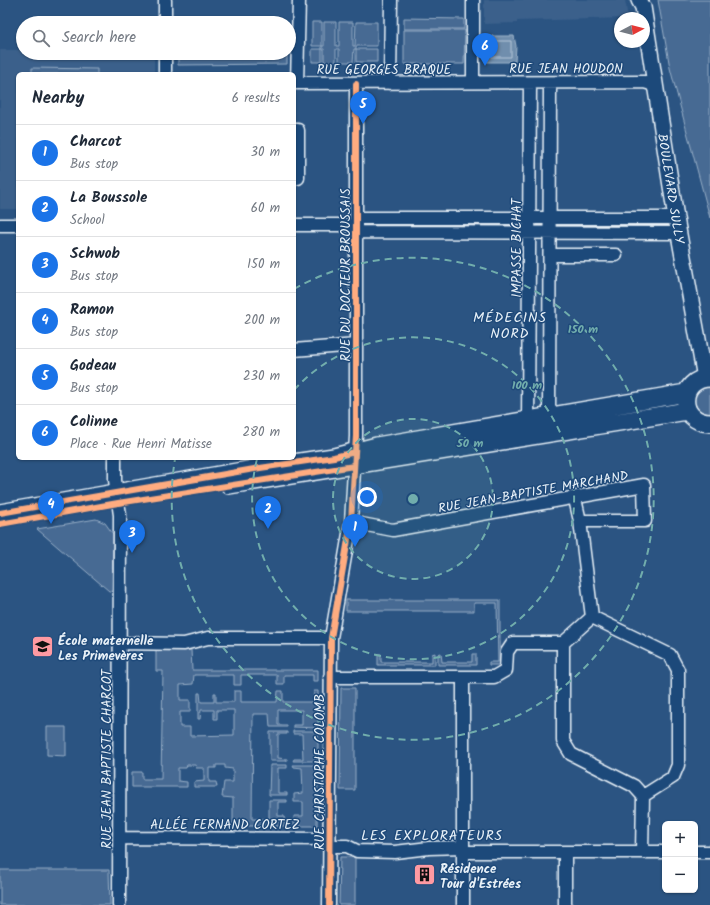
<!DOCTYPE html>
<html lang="en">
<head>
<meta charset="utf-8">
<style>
	:root { --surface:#fff; --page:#f6f6f7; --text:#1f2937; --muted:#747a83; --line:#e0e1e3; --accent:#1a73e8 }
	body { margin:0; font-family:Kalam,sans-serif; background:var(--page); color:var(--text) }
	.controls { position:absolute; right:12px; bottom:12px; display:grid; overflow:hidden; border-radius:6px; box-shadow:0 1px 3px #0004 }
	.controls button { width:36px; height:36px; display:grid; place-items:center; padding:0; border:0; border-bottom:1px solid var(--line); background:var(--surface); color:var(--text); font:20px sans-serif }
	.compass { position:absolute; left:614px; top:12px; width:36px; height:36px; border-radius:50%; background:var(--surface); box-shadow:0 1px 3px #0004; rotate:83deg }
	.you { position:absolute; left:367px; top:497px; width:14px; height:14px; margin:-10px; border:3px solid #fff; border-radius:50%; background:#1a73e8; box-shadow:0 0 0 6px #1a73e833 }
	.badge { display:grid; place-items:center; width:26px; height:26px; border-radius:50%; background:var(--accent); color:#fff; font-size:13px; font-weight:700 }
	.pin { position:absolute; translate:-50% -33px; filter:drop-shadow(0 1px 2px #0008) }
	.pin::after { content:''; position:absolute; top:21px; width:14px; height:12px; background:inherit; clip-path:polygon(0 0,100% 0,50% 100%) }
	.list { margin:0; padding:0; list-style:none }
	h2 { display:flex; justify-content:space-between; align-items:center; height:52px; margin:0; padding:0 16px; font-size:17px }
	h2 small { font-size:13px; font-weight:400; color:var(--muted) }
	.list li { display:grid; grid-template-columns:26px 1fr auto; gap:12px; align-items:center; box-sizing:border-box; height:56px; padding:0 16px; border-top:1px solid var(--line) }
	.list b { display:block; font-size:15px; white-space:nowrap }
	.list p { margin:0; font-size:13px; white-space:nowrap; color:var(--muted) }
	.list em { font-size:13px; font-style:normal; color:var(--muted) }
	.icon { flex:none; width:22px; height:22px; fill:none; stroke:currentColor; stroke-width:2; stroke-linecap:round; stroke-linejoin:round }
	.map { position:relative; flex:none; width:710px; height:905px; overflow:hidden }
	.search { position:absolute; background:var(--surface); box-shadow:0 1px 3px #0004; left:16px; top:16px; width:280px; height:44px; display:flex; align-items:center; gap:10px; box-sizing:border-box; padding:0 14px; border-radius:22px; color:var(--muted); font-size:15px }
	.panel { position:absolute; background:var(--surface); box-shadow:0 1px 3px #0004; left:16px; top:72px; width:280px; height:388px; border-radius:6px }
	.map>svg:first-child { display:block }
	.built { fill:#3a608b }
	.green { fill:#476b93; stroke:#98aec6 }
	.water { fill:#708ead; stroke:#a0b6cb }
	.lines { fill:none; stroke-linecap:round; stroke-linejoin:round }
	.shore { stroke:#b8c9da; stroke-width:1 }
	.minor-casing { stroke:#e8f1f8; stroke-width:15 }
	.tertiary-casing { stroke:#e8f1f8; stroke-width:18 }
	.secondary-casing { stroke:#e8f1f8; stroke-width:20 }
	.minor { stroke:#1f4a7a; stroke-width:12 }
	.tertiary { stroke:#1f4a7a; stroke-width:15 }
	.secondary { stroke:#1f4a7a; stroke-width:17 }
	.cycleway-casing { stroke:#1f4a7a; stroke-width:8 }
	.cycleway { stroke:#ffac80; stroke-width:6 }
	.ring { fill:none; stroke:#71adac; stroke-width:2; stroke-dasharray:7 5 }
	.labels { text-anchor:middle; stroke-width:3; stroke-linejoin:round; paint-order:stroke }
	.street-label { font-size:13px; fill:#e8f1f8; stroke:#1f4a7a }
	.poi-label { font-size:13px; font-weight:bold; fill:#e8f1f8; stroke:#1f4a7a; text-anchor:start }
	.neighbourhood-label { font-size:14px; letter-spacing:1px; fill:#e8f1f8; stroke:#1f4a7a }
	.centre { fill:#71adac; stroke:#1f4a7a; stroke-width:2 }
	.ring-label { font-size:12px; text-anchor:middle; font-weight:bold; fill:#71adac; stroke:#1f4a7a; stroke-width:3; stroke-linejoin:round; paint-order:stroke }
</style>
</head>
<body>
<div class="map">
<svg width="710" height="905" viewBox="0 0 710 905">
	<rect width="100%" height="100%" fill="#2b5482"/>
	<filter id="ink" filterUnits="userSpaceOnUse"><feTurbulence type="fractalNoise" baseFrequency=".025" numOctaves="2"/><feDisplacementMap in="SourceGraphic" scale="8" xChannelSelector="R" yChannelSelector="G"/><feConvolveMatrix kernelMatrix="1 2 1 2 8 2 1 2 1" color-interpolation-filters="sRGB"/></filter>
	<g filter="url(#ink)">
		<!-- built -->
		<path class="built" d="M484,0h141l3,18 -111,3v2l-33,1z
			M0,50h23v3h131v21h-136v135h-18z"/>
		<!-- green -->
		<path class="green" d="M658,0h52v218l-40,-150z
			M404,18l60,1v10h-60z
			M312,22h10v24h2v-24h12v24h3v-24h14v24h2l1,-24h21v24h-21v3h21v13h-21v-13h-2l-1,13h-14v-13h-3v13h-12v-13h-2v13h-10v-13h10v-3h-10z
			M404,30h61l-1,34h-60z
			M178,53h109v11l-109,1z
			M32,68l65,1v5h-65z
			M710,383v31l-11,-3 -5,-9 1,-10z
			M96,519l9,4 8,11 -1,57h-3l-72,-62z
			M346,600h154v65h-11v-3h9l-1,-59h-23v8h-128z
			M156,649l35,1 1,20h126v11h-5v-6h-29v9h-7v-9h-36v10h-7v-10h-40l-1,9 -13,1v15h10v12h-10v15h10v9l44,-1v-25h-17v9h-3v-9h-13l-1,9h-2v-26h2l1,9h13v-9h2v9h18v-11h7v11h36l1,-11h5v11h30l1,-11h4v37l-25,-1v-2h9v-15h-24v15h9v2h-17l-1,-13h-16l-1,105h17v-19h18v2h-9v14h6l1,10h-47v2h-5v-30l-11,-1 2,-15h9v-13l-8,-1v-3h-9v3h-7v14h7l1,5h-23v-5l10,-1v-13h-8l-1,-3h-8l-1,3h-8v13l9,1v5h-55v-15h10v7h19l2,-108h-7z
			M435,653v12h-57v-11h3v8h51v-8z
			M441,653l1,9h30v-8h4v11h-38v-11z
			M341,688h14v102h-15z
			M47,727h19v29l-19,-1z
			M293,731h25v30h-25l1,-2h9l-1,-25h-9z
			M270,732h17v2h-9v24l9,1v2h-17z
			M270,765h17v3h-9v25h9v2h-18z
			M293,765h25l-1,61h-23v-10h9v-14h-9v-8l9,-1 -1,-25 -8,-1z
			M340,857h15v48h-16z
			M0,870h109l1,35h-110z"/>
		<!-- water -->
		<path class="water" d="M488,36h26l2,10 -1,16h-28z"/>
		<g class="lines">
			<!-- shore -->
			<path class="shore" d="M492,41h19v16h-19z"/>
			<defs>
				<path id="minor" d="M473,0v82
					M165,23v-23
					M165,53v21
					M294,83l350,-1 7,2 4,5
					M297,83l2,-83
					M390,83l1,-83
					M294,130h4v48h-4
					M356,218h320
					M0,225h18
					M294,225h62
					M356,232l323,1
					M550,255h66
					M294,350l62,-5
					M549,424l1,-341
					M528,428l2,-345
					M115,458v22l5,35 -1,390
					M575,499l5,22 12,96
					M351,522l42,8 251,-45 1,36h-65
					M592,617l-29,26v98l8,13 63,32 9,10 -1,56
					M592,617l78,38 8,15v95l-5,12 -30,19
					M120,643l64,1 24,-6h123
					M330,677h164l12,-7 1,-18 6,-9h50
					M120,838l209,1
					M329,846h18l10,5 38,1 34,-4 34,-1
					M463,852h202
					M695,852h15
					M329,905l2,-267 20,-116 5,-86v-352
					M463,905v-227
					M565,905v-53"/>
				<g id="tertiary">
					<path id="s1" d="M639,0l4,7 33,211 29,160"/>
				</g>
				<path id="secondary" d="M710,378c-32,0 -33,44 0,45
					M229,485l458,-74
					M0,513l260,-45 74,-11 43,-11 309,-53"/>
			</defs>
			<!-- minor casing -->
			<use href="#minor" class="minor-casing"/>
			<!-- tertiary casing -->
			<use href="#tertiary" class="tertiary-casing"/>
			<!-- secondary casing -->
			<use href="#secondary" class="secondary-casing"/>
			<!-- minor -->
			<use href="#minor" class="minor"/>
			<!-- tertiary -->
			<use href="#tertiary" class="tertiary"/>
			<!-- secondary -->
			<use href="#secondary" class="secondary"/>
			<defs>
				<path id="cycleway" d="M0,513l260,-45 74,-11 21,-5
					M0,524l118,-21 236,-37
					M329,905l2,-267 20,-116 5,-86v-352"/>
			</defs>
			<!-- cycleway casing -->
			<use href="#cycleway" class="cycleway-casing"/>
			<!-- cycleway -->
			<use href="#cycleway" class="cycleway"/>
		</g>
	</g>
	<!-- distance rings -->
	<circle cx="413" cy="499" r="80" fill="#71adac" fill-opacity=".12"/>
	<g class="ring">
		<circle cx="413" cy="499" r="80"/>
		<path d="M294 390A161 161 0 1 1 257 459"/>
		<path d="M294 289A241 241 0 1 1 175 459"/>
	</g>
	<!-- icons -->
	<defs>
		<symbol id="school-square" viewBox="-11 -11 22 22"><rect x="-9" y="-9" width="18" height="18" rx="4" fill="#ff9aa2" stroke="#1f4a7a"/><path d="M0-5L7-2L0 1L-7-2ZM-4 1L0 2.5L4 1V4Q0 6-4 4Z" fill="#111"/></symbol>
		<symbol id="building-square" viewBox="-11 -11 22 22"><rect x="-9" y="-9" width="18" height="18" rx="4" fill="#ff9aa2" stroke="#1f4a7a"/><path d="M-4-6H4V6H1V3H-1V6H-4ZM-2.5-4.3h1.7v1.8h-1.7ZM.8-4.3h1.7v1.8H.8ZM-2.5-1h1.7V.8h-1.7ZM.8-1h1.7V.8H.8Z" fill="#111"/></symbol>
	</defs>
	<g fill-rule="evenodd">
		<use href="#school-square" x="30" y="634" width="25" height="25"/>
		<use href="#building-square" x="412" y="862" width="25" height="25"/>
	</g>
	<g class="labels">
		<!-- street labels -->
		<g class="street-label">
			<text x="566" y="73">RUE JEAN HOUDON</text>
			<text x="384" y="74">RUE GEORGES BRAQUE</text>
			<text dy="5" stroke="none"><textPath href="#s1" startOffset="192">BOULEVARD SULLY</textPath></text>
			<text transform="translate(516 248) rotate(-90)" y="5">IMPASSE BICHAT</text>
			<text transform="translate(345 275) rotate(-90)" y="5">RUE DU DOCTEUR BROUSSAIS</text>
			<text transform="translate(533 491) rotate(-10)" y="5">RUE JEAN-BAPTISTE MARCHAND</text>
			<text transform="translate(106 759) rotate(-90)" y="5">RUE JEAN BAPTISTE CHARCOT</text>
			<text transform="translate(319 772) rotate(-90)" y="5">RUE CHRISTOPHE COLOMB</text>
			<text x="225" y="829">ALLÉE FERNAND CORTEZ</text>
		</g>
		<!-- poi labels -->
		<g class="poi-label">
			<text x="58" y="645">École maternelle<tspan x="58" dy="15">Les Primevères</tspan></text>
			<text x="440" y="873">Résidence<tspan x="440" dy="15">Tour d'Estrées</tspan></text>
		</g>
		<!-- neighbourhood labels -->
		<g class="neighbourhood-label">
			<text x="510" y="322">MÉDECINS<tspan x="510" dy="16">NORD</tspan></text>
			<text x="432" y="840">LES EXPLORATEURS</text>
		</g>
	</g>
	<circle cx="413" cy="499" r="6" class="centre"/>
	<g class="ring-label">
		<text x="583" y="333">150 m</text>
		<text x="527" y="389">100 m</text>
		<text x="470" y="447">50 m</text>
	</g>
</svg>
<div class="controls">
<button>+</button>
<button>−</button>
</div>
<svg class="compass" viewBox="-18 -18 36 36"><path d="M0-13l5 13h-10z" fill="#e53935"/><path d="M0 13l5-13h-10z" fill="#747a83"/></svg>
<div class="you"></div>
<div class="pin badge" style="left:355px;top:547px">1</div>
<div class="pin badge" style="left:268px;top:529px">2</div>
<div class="pin badge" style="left:132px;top:553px">3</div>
<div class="pin badge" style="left:51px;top:524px">4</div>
<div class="pin badge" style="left:363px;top:124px">5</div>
<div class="pin badge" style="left:485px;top:66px">6</div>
<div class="search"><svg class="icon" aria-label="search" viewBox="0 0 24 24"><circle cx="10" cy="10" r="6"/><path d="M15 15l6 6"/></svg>Search here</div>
<section class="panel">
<h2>Nearby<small>6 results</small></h2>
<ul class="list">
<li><span class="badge">1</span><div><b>Charcot</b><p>Bus stop</p></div><em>30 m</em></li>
<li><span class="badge">2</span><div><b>La Boussole</b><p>School</p></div><em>60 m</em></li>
<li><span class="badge">3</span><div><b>Schwob</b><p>Bus stop</p></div><em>150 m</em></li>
<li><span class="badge">4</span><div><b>Ramon</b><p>Bus stop</p></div><em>200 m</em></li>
<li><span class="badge">5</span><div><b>Godeau</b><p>Bus stop</p></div><em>230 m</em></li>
<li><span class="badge">6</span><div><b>Colinne</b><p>Place · Rue Henri Matisse</p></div><em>280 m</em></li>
</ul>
</section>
</div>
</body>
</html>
